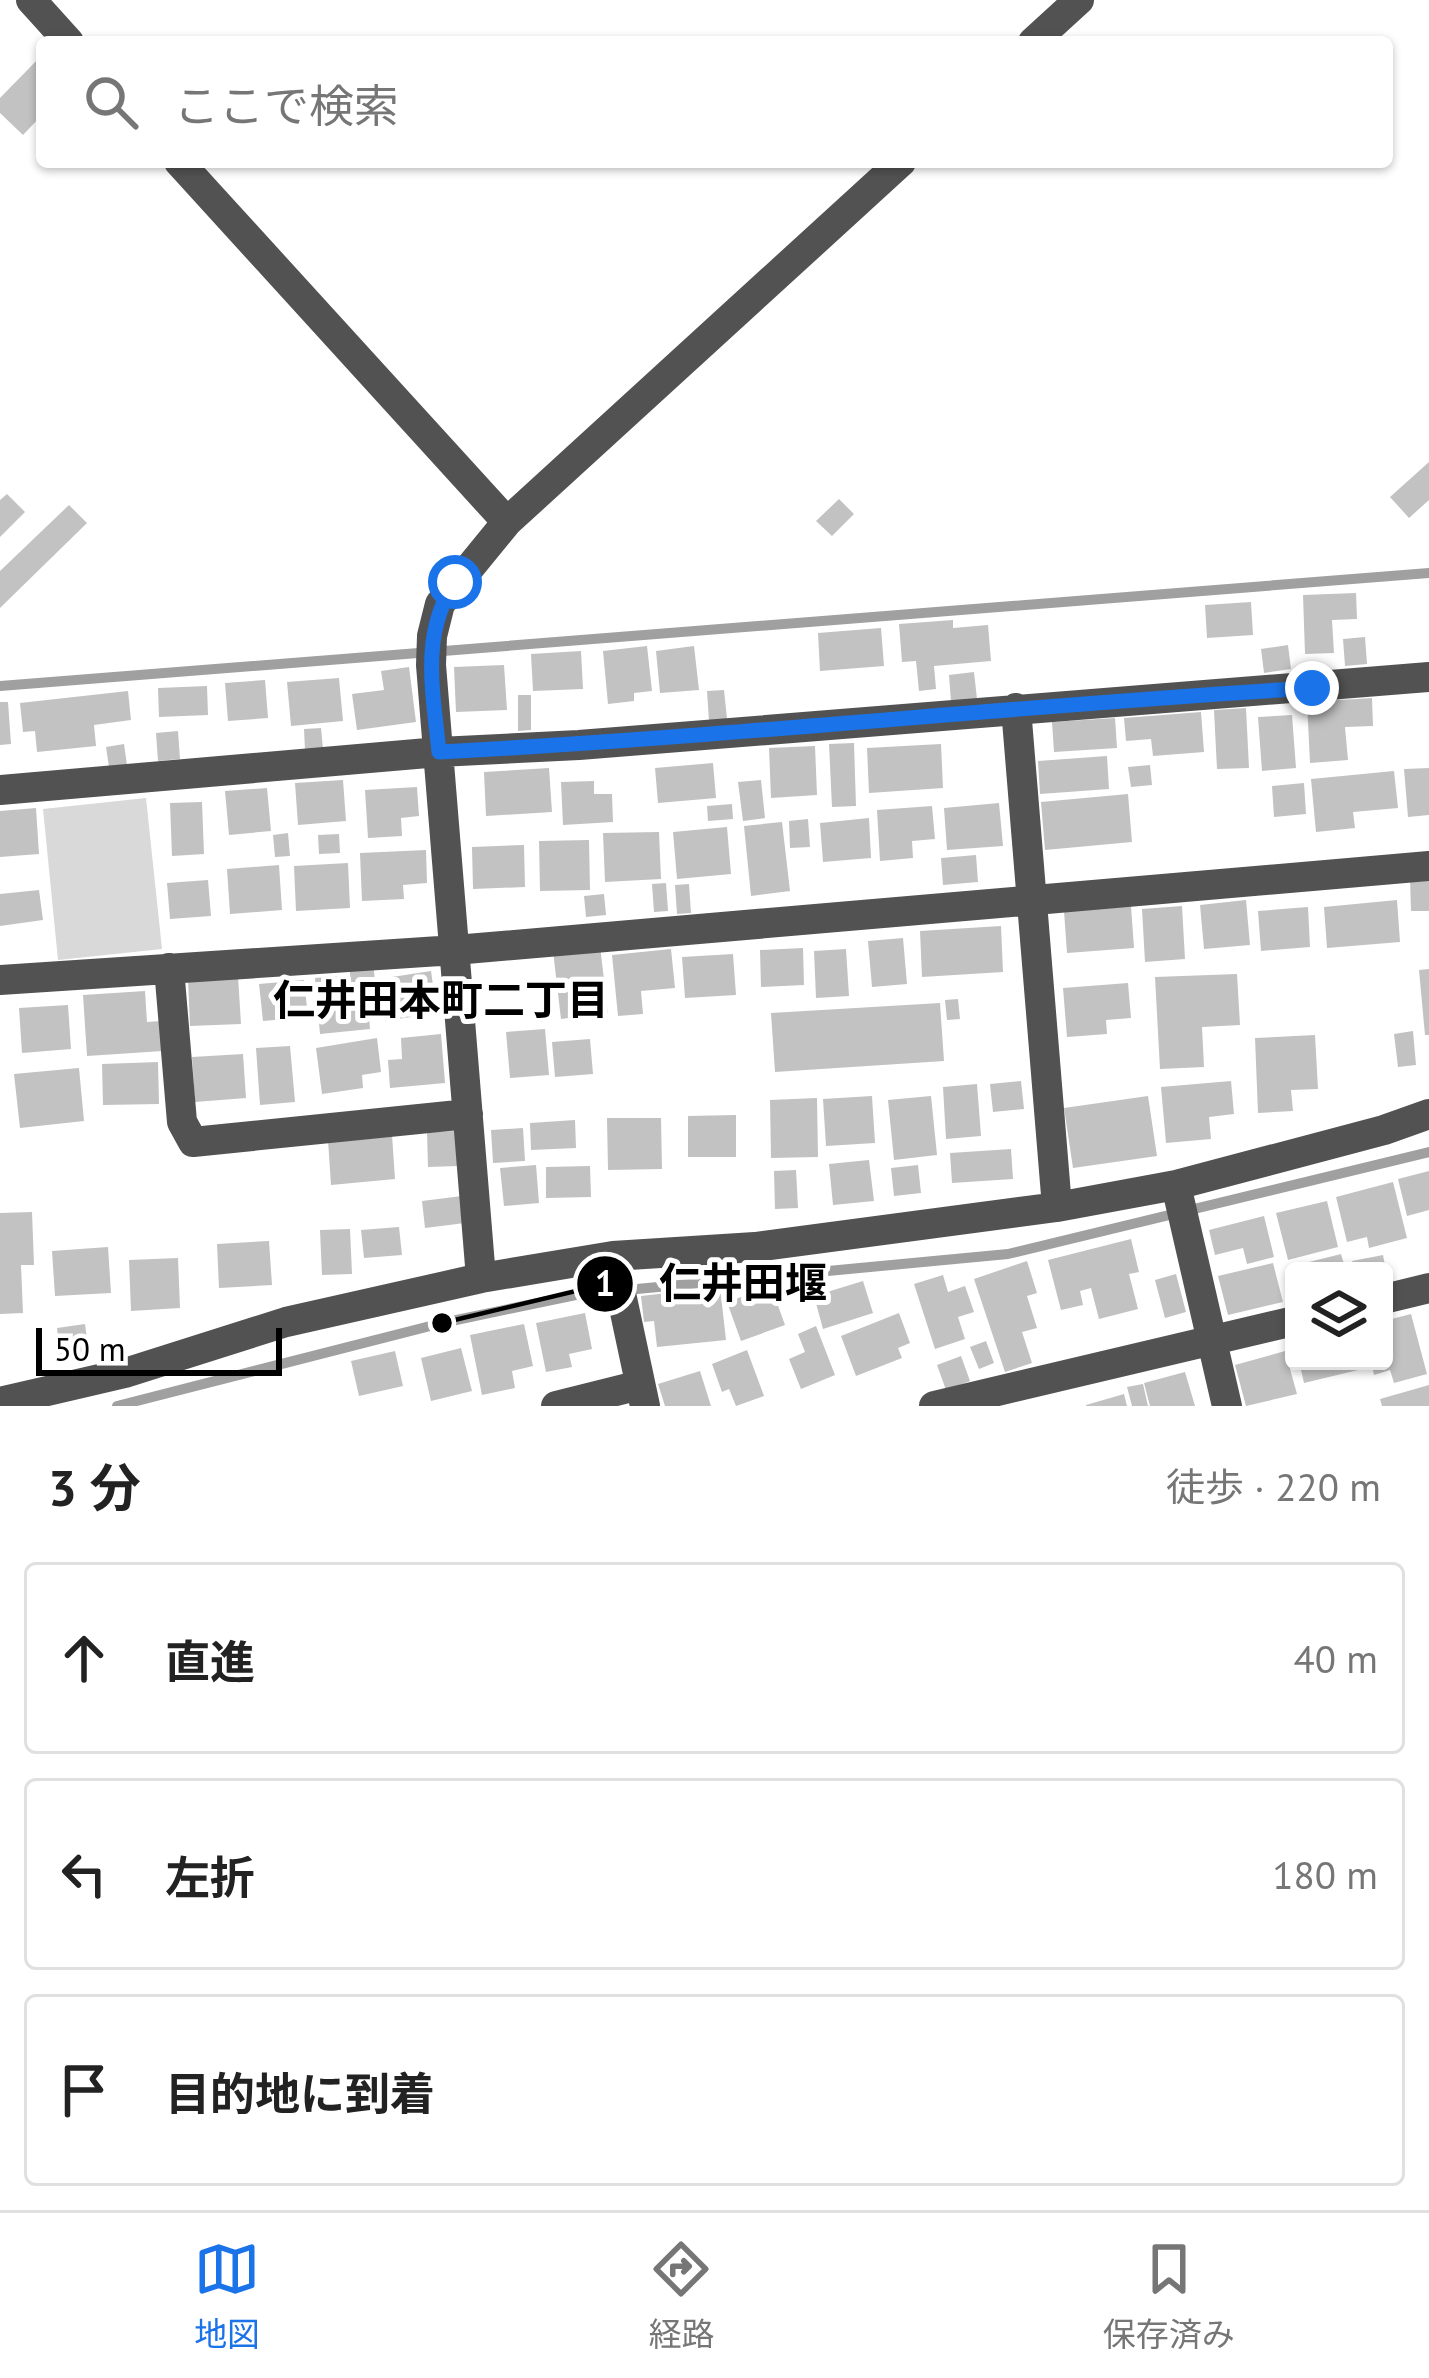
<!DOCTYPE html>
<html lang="ja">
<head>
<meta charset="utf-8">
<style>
	:root { --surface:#fff; --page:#f6f6f6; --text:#222; --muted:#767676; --line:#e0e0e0; --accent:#1a73e8 }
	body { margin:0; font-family:"PT Sans","Noto Sans JP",sans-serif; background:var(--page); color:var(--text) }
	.controls { position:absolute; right:36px; bottom:36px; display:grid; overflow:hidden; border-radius:12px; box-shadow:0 3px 9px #0004 }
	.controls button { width:108px; height:108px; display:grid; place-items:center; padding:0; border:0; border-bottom:3px solid var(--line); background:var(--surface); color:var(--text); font:60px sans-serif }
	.scale { position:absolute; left:36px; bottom:30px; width:246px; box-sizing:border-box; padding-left:12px; border:6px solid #000; border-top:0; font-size:33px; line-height:42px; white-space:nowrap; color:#000; -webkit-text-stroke:9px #fff; paint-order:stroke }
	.stop { position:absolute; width:36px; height:36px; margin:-27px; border:9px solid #1a73e8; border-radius:50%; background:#fff }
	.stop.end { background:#1a73e8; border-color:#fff; box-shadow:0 3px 12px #0008 }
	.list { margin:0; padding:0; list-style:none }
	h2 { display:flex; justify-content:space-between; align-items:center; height:156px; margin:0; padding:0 48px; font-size:51px }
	h2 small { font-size:39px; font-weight:400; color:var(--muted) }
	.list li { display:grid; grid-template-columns:78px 1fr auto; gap:36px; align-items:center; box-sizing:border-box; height:192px; margin:0 24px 24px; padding:0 24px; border:3px solid var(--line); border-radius:12px }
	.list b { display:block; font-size:45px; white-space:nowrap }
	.list em { font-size:39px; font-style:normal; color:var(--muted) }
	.icon { flex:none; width:66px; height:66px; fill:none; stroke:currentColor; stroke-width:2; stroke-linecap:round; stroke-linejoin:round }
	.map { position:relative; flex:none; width:1429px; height:1406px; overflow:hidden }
	.search { position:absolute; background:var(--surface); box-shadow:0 3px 9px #0004; left:36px; right:36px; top:36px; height:132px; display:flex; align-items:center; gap:30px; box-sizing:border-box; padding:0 42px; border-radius:12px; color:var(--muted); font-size:45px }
	.sheet { height:804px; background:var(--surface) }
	nav { display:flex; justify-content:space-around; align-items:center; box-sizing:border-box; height:168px; border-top:3px solid var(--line); background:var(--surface); font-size:33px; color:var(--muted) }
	nav a { display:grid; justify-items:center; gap:6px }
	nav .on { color:var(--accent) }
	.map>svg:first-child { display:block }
	.green { fill:#d9d9d9 }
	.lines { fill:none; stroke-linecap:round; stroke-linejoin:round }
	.stream { stroke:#a0a0a0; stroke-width:10 }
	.building { fill:#c2c2c2 }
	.minor { stroke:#525252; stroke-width:30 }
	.route { stroke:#1a73e8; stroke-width:15 }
	.labels { text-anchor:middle; stroke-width:10; stroke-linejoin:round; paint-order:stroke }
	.neighbourhood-label { font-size:42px; font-weight:bold; fill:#000; stroke:#fff }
	.leader { fill:none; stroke:#000; stroke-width:4.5 }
	.callout-dot { fill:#000; stroke:#fff; stroke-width:4.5 }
	.mark-label { font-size:36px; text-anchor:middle; font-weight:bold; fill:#fff }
	.callout-label { font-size:42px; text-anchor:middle; font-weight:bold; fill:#000; stroke:#fff; stroke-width:10; stroke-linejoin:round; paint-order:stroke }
</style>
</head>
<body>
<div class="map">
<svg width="1429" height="1406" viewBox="0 0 1429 1406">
	<rect width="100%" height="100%" fill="#fff"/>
	<!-- green -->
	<path class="green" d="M146,798l16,151 -104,11 -15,-151z"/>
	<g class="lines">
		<!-- stream -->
		<path class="stream" d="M0,686l1429,-113
			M637,1289l371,-35 421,-102
			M117,1406l325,-83 148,-31"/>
	</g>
	<!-- building -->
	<path class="building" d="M42,55v60l-19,20 -23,-22v-15z
		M1429,462v38l-20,18 -19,-21z
		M7,494l18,18 -25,25v-37z
		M839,499l15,15 -22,22 -16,-15z
		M69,505l18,18 -87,85v-37z
		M1356,593l1,26 -25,1 2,33 -29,1 -2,-59z
		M1251,602l2,33 -46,3 -2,-33z
		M953,620v8l35,-3 3,36 -57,5 2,23 -17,2 -3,-30 -14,1 -3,-38z
		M881,628l3,38 -64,5 -2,-38z
		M1365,637l2,27 -22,2 -2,-27z
		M1288,645l3,24 -27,4 -3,-24z
		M647,646l5,45 -18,2v8l-26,3 -5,-53z
		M694,646l5,44 -39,3 -4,-42z
		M581,651l2,38 -50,2 -2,-37z
		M504,665l3,45 -51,2 -2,-45z
		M409,667l7,55 -59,8 -5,-36 32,-4 -3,-19z
		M974,672l3,27 -26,3 -2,-27z
		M339,678l4,43 -52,5 -4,-44z
		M265,680l3,38 -40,3 -3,-38z
		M207,686l1,29 -49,2 -1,-29z
		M724,690l3,29 -18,2 -2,-30z
		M128,691l3,29 -37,5 2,21 -59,6 -2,-21 -12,1 -3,-29z
		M518,695h13v35l-13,1z
		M1372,698l1,28 -28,1 3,33 -38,3 -3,-61z
		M0,702h8l3,42 -11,1z
		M1246,708l3,60 -32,1 -3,-59z
		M1201,712l3,40 -51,4 -2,-17 -25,2 -2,-23z
		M1292,715l4,53 -34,3 -4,-54z
		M1115,718l2,30 -63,4 -2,-30z
		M321,728l2,21 -18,1 -1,-21z
		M178,731l2,28 -22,2 -2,-28z
		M854,743l2,63 -24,1 -3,-63z
		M124,744l3,21 -18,2 -3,-20z
		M941,744l2,44 -74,5 -2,-45z
		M815,746l2,49 -46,3 -2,-50z
		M1107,756l2,33 -69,5 -2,-33z
		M713,763l3,35 -58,5 -3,-35z
		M1150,765l2,20 -21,2 -3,-20z
		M549,768l3,44 -66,4 -2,-44z
		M1429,768v47l-21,2 -4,-48z
		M1394,771l4,37 -45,4 2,16 -39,4 -5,-53z
		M343,780l3,41 -48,4 -3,-42z
		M761,780l4,38 -22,3 -5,-39z
		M594,781v13h18l1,28 -50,3 -2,-43z
		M1304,783l2,31 -32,3 -2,-31z
		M417,787l2,29 -18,2 1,18 -34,2 -3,-48z
		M267,788l4,43 -42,4 -4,-44z
		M1128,794l4,48 -87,8 -4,-48z
		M202,802l2,52 -32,2 -2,-53z
		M999,803l4,43 -56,4 -3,-42z
		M732,804l1,15 -25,2 -1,-15z
		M932,806l3,33 -23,2 1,17 -33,3 -3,-51z
		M36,808l3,46 -39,3v-46z
		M869,818l2,40 -48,4 -3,-39z
		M808,819l2,28 -20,1 -1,-27z
		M782,822l8,69 -39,5 -7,-70z
		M727,827l4,47 -54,5 -4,-47z
		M659,832l2,47 -56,3 -2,-49z
		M288,833l2,23 -15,1 -2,-22z
		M339,834l1,19 -21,1 -1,-19z
		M589,840l1,50 -50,1 -1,-50z
		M524,845l1,42 -52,2 -1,-42z
		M426,850l1,33 -24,2 1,14 -42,2 -2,-48z
		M976,855l2,27 -35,3 -2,-27z
		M348,863l2,45 -54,3 -2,-45z
		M279,865l3,45 -52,4 -3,-45z
		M1429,876v35h-18l-1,-34z
		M208,880l3,36 -41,3 -3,-36z
		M666,883l2,28 -14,1 -2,-28z
		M689,884l2,29 -14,1 -2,-29z
		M39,890l4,30 -43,6v-32z
		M604,894l2,21 -20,2 -2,-21z
		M1246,900l4,45 -46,4 -4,-44z
		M1397,900l3,42 -73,6 -3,-41z
		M1131,906l3,42 -67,5 -3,-42z
		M1182,906l3,53 -40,3 -3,-53z
		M1308,907l2,40 -49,4 -3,-40z
		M1001,926l2,46 -81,5 -2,-46z
		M903,938l4,46 -35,3 -4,-46z
		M600,946l8,67 -47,6 -8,-68z
		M803,948l1,37 -43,2 -1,-37z
		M671,949l4,39 -34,3 2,23 -25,2 -6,-61z
		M846,949l3,47 -33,2 -2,-47z
		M733,954l3,41 -51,3 -3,-41z
		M373,961l2,21 -24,2 -2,-21z
		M1429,969v66h-4l-6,-65z
		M431,971l6,42 -52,8 -6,-42z
		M1237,974l3,51 -38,2 2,40 -44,2 -5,-92z
		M238,976l3,48 -51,2 -2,-47z
		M341,976l1,13 25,-2 3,42 -50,5 -5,-56z
		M304,980l4,37 -45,4 -4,-37z
		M1128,983l3,35 -25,2 1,14 -40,3 -4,-49z
		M145,991l2,31 14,-1 2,30 -76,5 -4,-61z
		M958,999l2,20 -13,1 -2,-20z
		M940,1003l4,58 -169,11 -4,-59z
		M68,1005l3,44 -49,4 -3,-45z
		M545,1029l4,46 -39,3 -4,-46z
		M1413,1031l3,34 -18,2 -4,-33z
		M441,1034l4,49 -55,5 -2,-28 14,-1 -1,-21z
		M1315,1035l3,54 -27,1 2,21 -35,2 -3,-75z
		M377,1038l4,34 -19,3 1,13 -41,6 -6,-46z
		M590,1039l3,35 -38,3 -3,-35z
		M290,1046l5,56 -35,3 -4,-57z
		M243,1054l3,44 -51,4 -3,-45z
		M158,1062l1,42 -56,1 -1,-41z
		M79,1068l5,53 -64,7 -6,-54z
		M1021,1081l3,28 -31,3 -3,-28z
		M1231,1081l3,33 -25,3 2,22 -45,4 -5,-56z
		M977,1084l4,52 -35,3 -3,-52z
		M872,1096l3,47 -49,3 -3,-47z
		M931,1096l6,59 -43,5 -6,-60z
		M1148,1096l9,60 -84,12 -9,-60z
		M817,1098l1,59 -47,1 -1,-58z
		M736,1115v42h-48v-41z
		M607,1118h54l1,51 -54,1z
		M575,1120l1,28 -45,2 -1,-27z
		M523,1128l2,33 -32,2 -2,-33z
		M456,1131l2,35 -30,1 -1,-35z
		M392,1135l3,44 -64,6 -3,-45z
		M1011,1149l2,30 -61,4 -2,-30z
		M869,1160l5,41 -41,4 -4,-41z
		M536,1165l3,38 -35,3 -4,-38z
		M918,1165l3,28 -27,3 -3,-28z
		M590,1166l1,31 -45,1v-31z
		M796,1170l2,38 -23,1 -1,-38z
		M1429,1171v39l-22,6 -9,-37z
		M1393,1182l14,56 -38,10 -2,-11 -20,5 -11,-45z
		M462,1196l3,27 -40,5 -3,-27z
		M1327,1201l11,46 -50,13 -12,-47z
		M32,1212l2,53h-13l2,48 -23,1v-101z
		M1264,1216l10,41 -27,7 -4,-16 -28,7 -6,-25z
		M399,1227l3,28 -38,3 -3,-28z
		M350,1229l2,45 -30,1 -2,-45z
		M1131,1239l8,33 -10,2 9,35 -39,10 -8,-31 -11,3 3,14 -22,5 -13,-50z
		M269,1241l3,44 -53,3 -2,-44z
		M108,1247l3,46 -56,3 -3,-45z
		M1341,1254l5,17h-39l-2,-8z
		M1383,1255l3,16h-32l-2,-10z
		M178,1258l2,50 -49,3 -2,-51z
		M1027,1261l10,32 -10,3 10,32 -15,4 10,31 -27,9 -31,-93z
		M1273,1263l10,39 -55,13 -10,-39z
		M1176,1274l10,38 -21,6 -10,-38z
		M943,1275l5,17 17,-6 9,26 -16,5 7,22 -30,10 -21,-65z
		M863,1281l10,32 -50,16 -9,-33z
		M771,1286l14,39 -44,16 -14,-39z
		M720,1287l6,53 -69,7 -3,-26 -10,1 -3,-26z
		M585,1313l7,36 -23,5 3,13 -26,5 -10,-49z
		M899,1313l11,30 -12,5 4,10 -46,18 -15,-40z
		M1411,1314l16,60 -33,9 -4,-13 -16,5 -3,-14h13v-40z
		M85,1324l4,30 -29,4 -3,-30z
		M524,1324l9,42 -21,5 3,17 -33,7 -12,-60z
		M816,1326l19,49 -34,14 -12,-30 16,-7 -7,-18z
		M986,1341l8,22 -15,6 -9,-22z
		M461,1348l11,43 -41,10 -10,-43z
		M747,1350l17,46 -28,10 -7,-17 -7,3 -10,-28z
		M395,1351l8,35 -44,10 -8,-35z
		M1285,1351l12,43 -51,12 -11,-41z
		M961,1356l9,25 -24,9 -9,-25z
		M1299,1361h57l2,9 -54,13z
		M700,1371l11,35h-46l-7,-22z
		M1185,1372l10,34h-45l-6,-23z
		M1143,1384l5,22h-16l-5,-19z
		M1429,1385v21h-47l-2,-7z
		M1124,1394l3,12h-41v-1z"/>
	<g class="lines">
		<!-- minor -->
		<path class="minor" d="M31,0l38,42
			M1033,42l46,-42
			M179,162l328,360
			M1016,708l41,499
			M0,790l439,-38 140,-7 850,-68
			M169,968l13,154 11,20 275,-28
			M0,980l455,-30 974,-84
			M1176,1185l51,221
			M613,1256l32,150
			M481,1278l-50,-613 1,-29 8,-32 67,-82 394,-360
			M1384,1299l45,-11
			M0,1402l125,-29 161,-51 195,-44 132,-22 142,-9 302,-40 119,-22 208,-55 45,-16
			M556,1406l84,-21
			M934,1406l360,-85"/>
	</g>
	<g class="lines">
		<!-- route -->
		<path class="route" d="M455,582c-35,52 -22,110 -16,170 291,-15 582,-47 873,-64"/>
	</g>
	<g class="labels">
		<!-- neighbourhood labels -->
		<g class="neighbourhood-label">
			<text x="441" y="1015">仁井田本町二丁目</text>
		</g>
	</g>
	<!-- callouts -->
	<path class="leader" d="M442 1323L605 1284"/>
	<g class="callout-dot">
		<circle cx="442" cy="1323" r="12"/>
		<circle cx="605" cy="1284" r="30"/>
	</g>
	<g class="mark-label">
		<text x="605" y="1296">1</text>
	</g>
	<g class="callout-label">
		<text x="743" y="1298">仁井田堰</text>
	</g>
</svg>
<div class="controls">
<button><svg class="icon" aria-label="layers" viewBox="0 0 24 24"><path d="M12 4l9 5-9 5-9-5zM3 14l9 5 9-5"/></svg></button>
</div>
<div class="scale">50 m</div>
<div class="stop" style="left:455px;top:582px"></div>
<div class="stop end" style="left:1312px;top:688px"></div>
<div class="search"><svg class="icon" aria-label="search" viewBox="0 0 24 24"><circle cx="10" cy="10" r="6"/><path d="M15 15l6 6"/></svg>ここで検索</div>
</div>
<section class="sheet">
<h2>3 分<small>徒歩 · 220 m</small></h2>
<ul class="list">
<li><svg class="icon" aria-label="ahead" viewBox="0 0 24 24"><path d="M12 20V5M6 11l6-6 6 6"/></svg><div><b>直進</b></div><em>40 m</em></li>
<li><svg class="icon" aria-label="left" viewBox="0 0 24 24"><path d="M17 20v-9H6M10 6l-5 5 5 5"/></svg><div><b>左折</b></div><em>180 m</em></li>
<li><svg class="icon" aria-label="arrive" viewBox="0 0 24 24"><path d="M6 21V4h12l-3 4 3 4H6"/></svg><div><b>目的地に到着</b></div></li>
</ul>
</section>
<nav>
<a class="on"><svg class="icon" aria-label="map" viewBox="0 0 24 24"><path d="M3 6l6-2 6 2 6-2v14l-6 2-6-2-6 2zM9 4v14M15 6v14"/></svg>地図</a>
<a><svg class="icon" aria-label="directions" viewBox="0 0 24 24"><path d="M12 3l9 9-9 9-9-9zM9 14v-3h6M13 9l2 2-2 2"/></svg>経路</a>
<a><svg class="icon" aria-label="saved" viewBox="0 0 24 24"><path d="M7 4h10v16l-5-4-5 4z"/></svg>保存済み</a>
</nav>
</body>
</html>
